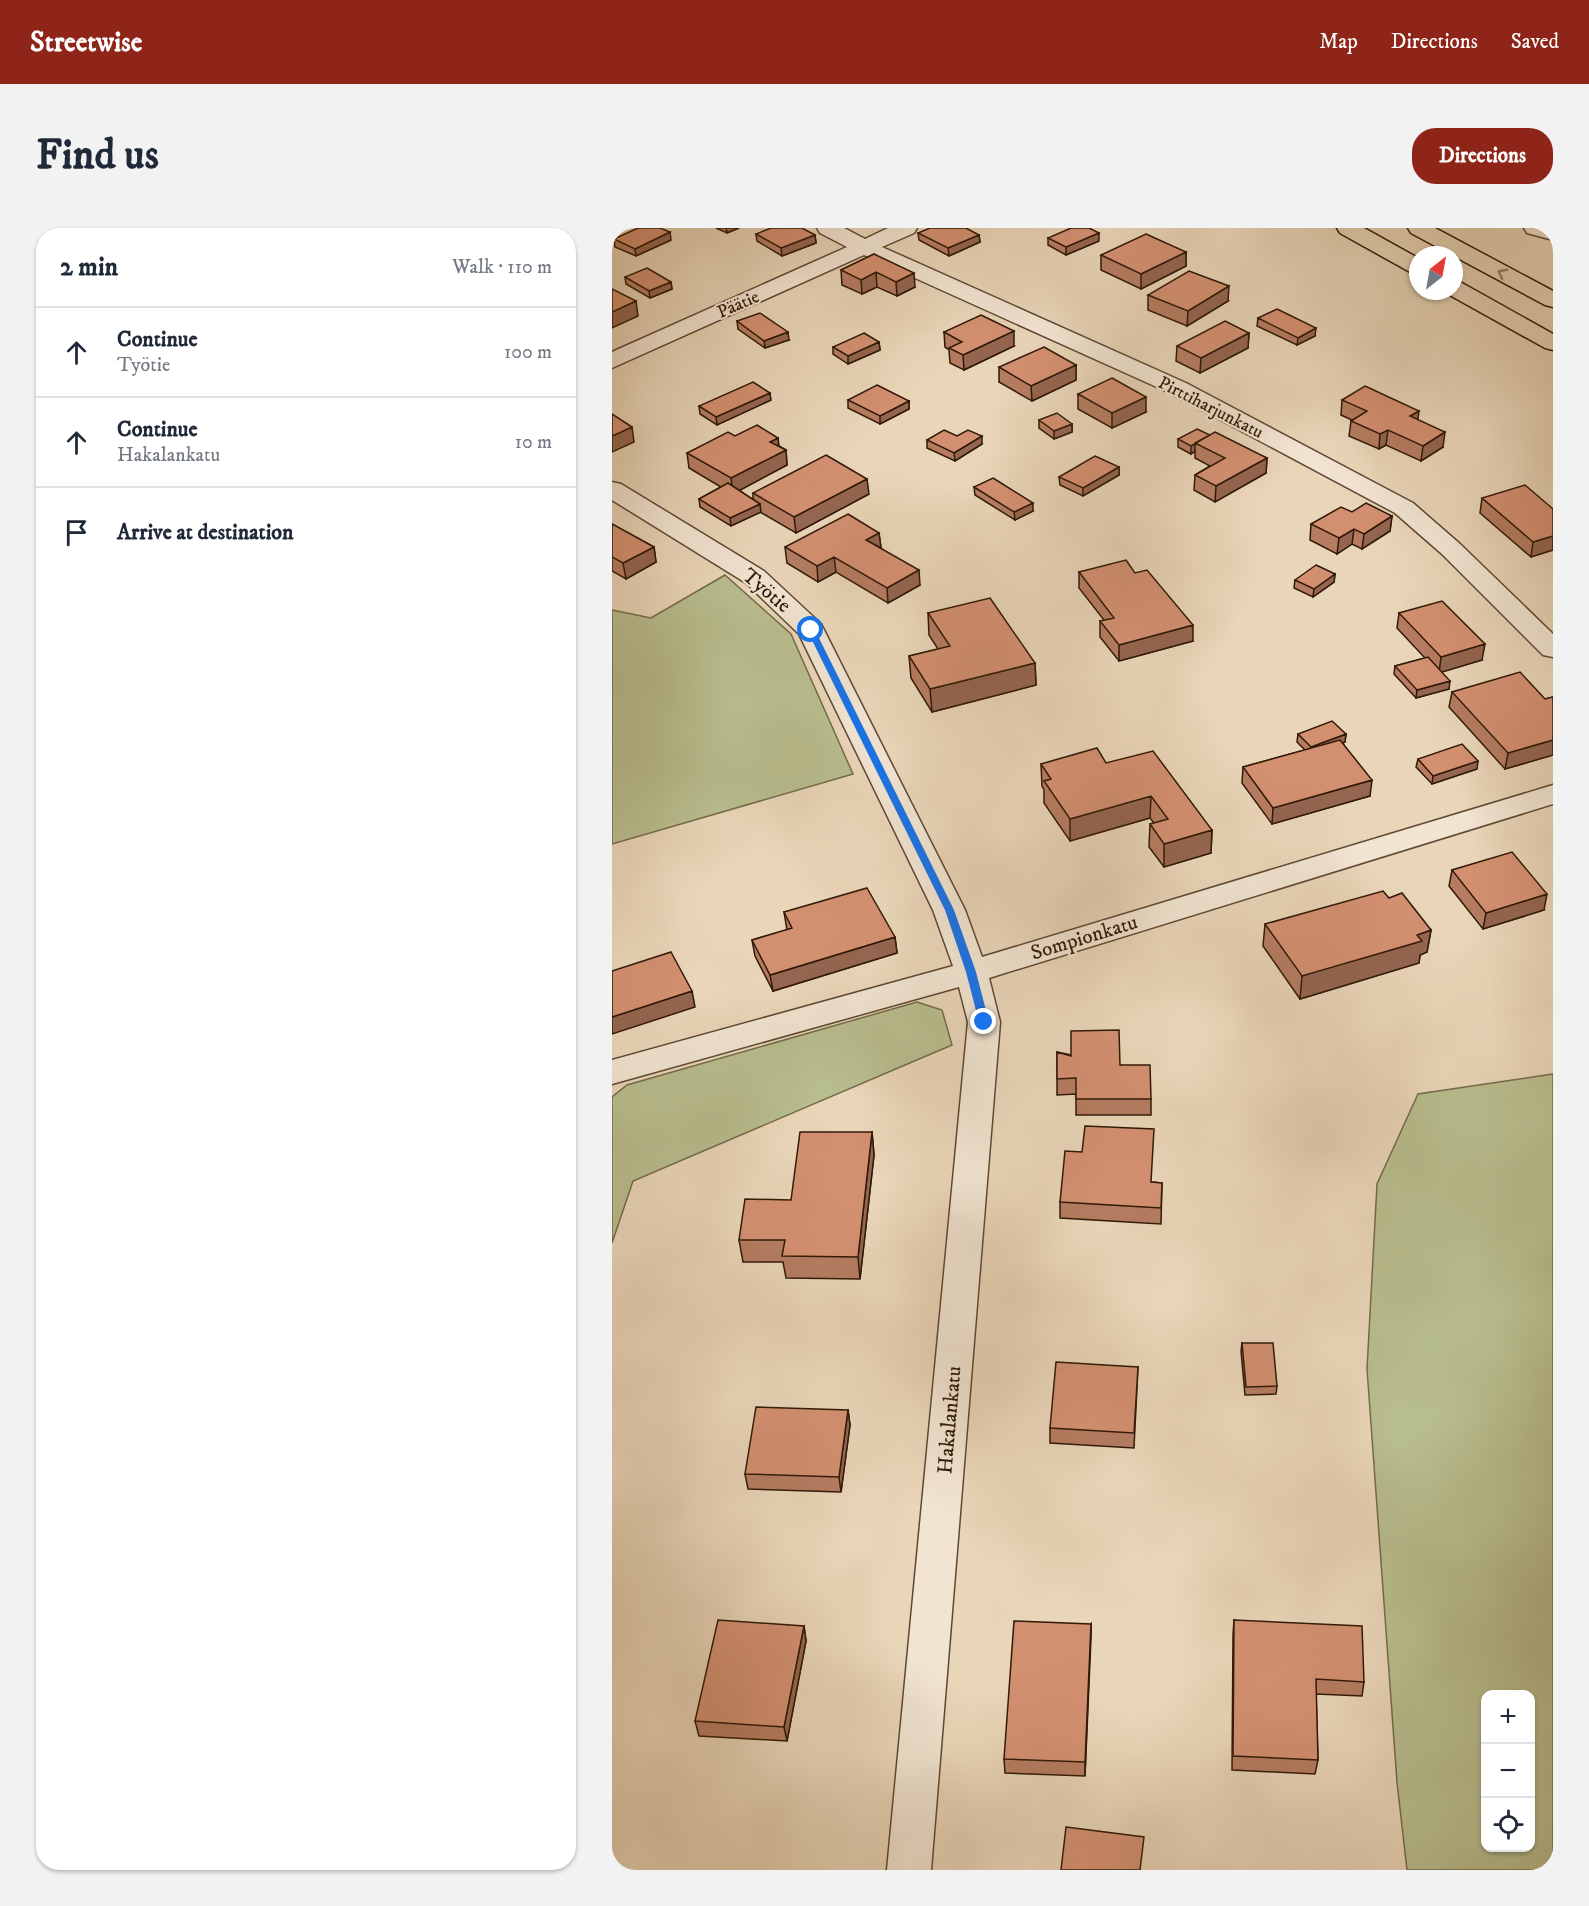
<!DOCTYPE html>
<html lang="en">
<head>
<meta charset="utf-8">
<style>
	:root { --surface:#fff; --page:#f2f2f3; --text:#1f2937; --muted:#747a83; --line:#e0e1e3; --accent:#8f2418 }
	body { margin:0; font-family:"IM FELL DW Pica",serif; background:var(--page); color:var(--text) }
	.controls { position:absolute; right:18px; bottom:18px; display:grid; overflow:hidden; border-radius:12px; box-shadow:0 2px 4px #0004 }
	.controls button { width:54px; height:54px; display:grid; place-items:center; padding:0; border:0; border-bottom:2px solid var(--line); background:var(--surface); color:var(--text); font:30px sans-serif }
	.compass { position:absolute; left:797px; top:18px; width:54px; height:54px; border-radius:50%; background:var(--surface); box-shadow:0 2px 4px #0004; rotate:31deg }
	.stop { position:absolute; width:18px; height:18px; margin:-14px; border:4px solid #1a73e8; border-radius:50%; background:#fff }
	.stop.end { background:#1a73e8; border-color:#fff; box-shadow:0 2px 6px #0008 }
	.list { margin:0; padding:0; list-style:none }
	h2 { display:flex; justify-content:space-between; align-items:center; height:78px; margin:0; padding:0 24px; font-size:26px }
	h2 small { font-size:20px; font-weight:400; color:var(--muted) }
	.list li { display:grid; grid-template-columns:39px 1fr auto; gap:18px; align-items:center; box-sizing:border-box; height:90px; padding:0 24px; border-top:2px solid var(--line) }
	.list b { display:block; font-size:22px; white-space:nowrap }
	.list p { margin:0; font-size:20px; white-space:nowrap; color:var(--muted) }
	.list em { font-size:20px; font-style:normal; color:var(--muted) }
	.icon { flex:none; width:33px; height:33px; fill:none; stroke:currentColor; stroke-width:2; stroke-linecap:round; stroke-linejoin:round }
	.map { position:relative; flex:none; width:941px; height:1642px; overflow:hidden; border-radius:24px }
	header { display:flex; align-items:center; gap:36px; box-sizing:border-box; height:84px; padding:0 30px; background:var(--accent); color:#fff }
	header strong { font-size:28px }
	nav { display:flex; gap:33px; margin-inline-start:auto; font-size:21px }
	.intro { display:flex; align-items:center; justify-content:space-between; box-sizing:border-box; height:144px; padding:0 36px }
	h1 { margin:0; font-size:42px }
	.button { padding:15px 27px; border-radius:24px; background:var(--accent); color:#fff; font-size:21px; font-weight:700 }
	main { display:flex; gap:36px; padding:0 36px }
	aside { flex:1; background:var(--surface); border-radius:24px; box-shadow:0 2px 4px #0004 }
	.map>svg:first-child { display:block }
	.green { fill:#b8bd8e; stroke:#746b4a; stroke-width:1.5; fill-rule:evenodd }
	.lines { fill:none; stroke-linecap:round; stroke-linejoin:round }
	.street-casing { stroke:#5e4833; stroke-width:3 }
	.primary-casing { stroke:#301907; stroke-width:3 }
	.street { fill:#f1e4d1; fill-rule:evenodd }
	.primary { fill:#e9d5b8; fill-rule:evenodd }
	.wall { fill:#b57c61; stroke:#301907; stroke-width:1.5 }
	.shaded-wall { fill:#94654f; stroke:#301907; stroke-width:1.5 }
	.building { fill:#d39071; stroke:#301907; stroke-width:1.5 }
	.oneway { stroke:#968068 }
	.route { fill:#1a73e8 }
	.labels { text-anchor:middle; stroke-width:4.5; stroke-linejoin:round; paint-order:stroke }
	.far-street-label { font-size:18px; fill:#301907; stroke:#f1e4d1 }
	.street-label { font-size:21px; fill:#301907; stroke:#f1e4d1 }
</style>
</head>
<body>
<header>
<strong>Streetwise</strong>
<nav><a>Map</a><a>Directions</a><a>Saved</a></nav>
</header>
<div class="intro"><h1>Find us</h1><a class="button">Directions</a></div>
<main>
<aside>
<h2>2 min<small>Walk · 110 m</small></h2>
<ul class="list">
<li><svg class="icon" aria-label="ahead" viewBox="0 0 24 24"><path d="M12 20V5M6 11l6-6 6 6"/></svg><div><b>Continue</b><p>Työtie</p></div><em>100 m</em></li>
<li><svg class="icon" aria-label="ahead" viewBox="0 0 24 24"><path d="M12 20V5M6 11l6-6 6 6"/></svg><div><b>Continue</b><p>Hakalankatu</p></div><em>10 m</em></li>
<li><svg class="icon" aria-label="arrive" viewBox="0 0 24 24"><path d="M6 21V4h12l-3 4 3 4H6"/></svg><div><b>Arrive at destination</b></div></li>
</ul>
</aside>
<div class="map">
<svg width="941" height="1642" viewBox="0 0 941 1642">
	<rect width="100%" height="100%" fill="#e9d5b8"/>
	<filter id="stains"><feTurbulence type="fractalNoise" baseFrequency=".00333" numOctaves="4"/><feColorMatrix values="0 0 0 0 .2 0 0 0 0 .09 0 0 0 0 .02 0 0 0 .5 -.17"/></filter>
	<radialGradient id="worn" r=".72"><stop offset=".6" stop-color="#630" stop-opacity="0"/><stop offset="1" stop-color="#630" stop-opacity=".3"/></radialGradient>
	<!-- green -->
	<path class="green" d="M113,347l66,59 62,140 -241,70v-234l39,8z
		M305,774l25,8 10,35 -319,136 -21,62v-146l15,-12z
		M941,846v796h-146l-10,-88 -30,-413 10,-185 41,-90zM918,1466v154h-45v-154z"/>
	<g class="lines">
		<defs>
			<path id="street" d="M205,0h27l21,11 23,-11h29l-3,5 -32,14 304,136 227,120 47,41 93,90v23l-10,-2 -101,-101 -47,-41 -225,-120 -306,-138 -252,113v-16l235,-105 -27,-14z
				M912,0h29v12l-26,-7z
				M0,254l9,2 143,87 57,53 144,286 17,47 571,-172v19l-564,174 11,44 -69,848h-44l81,-848 -9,-35 -347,97v-24l341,-94 -20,-56 -134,-276 -53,-51 -134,-83z"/>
			<path id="primary" d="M725,0h27l54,30v16l-8,-2 -70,-39z
				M796,0h27l118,63v16l-8,-2 -134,-72z
				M842,53l8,2 91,51v16l-8,-2 -99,-55 -1,-2h9z"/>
		</defs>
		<!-- street casing -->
		<use href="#street" class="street-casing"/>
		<!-- primary casing -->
		<use href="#primary" class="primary-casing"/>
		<!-- street -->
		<use href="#street" class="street"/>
		<!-- primary -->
		<use href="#primary" class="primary"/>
	</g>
	<!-- wall -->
	<path class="wall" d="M104,0h23l-12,5z
		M306,5l61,2 1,7 -31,14 -30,-16z
		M144,6l59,1 1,8 -34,13 -25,-15z
		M436,10l51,3 -33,14 -18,-10z
		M2,11l57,1 -35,16 -21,-9z
		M574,24v14l-45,23 -40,-19v-15z
		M262,26l41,33 -18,9 -20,-9 -15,7 -20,-9 -1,-15z
		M13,49l46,5 1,7 -22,9 -24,-14z
		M536,67l80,6 -41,25 -39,-16z
		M646,90l57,18 -18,9 -40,-19z
		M125,93l52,19 -24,8 -27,-19z
		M332,104l70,14 -50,24 -14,-7 -1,-13 -4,-3z
		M637,105l-1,15 -48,25 -24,-12 1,-15z
		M267,114l1,8 -32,14 -15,-10v-7z
		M464,137v15l-44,21 -33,-19v-15z
		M466,166l68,18 -34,16 -34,-19z
		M159,172l-54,25 -17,-11 -1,-8z
		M236,172l61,1v8l-29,15 -32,-16z
		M730,172l76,20 25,27 -22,14 -35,-16 -7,4 -30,-13 2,-15 1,-1 -11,-5z
		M427,192l33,4v8l-18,7 -15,-11z
		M598,207l57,23 -1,15 -51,29 -21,-12 1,-15 15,-9 -15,-8v-7l-4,3 -13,-7v-8z
		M123,208l43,2 1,8 7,4 1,15 -48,25 14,10v-7l116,1 -73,39 -36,-21 -29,14 -31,-19 -1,-8 22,-12 -32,-19 -2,-15z
		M345,208l25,8 -27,17 -28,-13v-8z
		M507,239v8l-36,21 -23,-11 -1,-8z
		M362,259l59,24 -18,9 -40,-25z
		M870,270l71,11v41l-22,7 -51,-44z
		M740,284l40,4 -2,15 -28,18 -10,-5 -15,10 -27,-14 1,-16z
		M0,296l42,23 2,15 -30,17 -14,-8z
		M267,305l2,15 39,37 -32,18 -52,-31 -18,10 -31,-19 -2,-16z
		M467,344l56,1 58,68 -74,20 -19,-24v-16l4,-1 -25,-32z
		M723,346l-1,8 -21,15 -19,-9 1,-8z
		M316,385l107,50 1,22 -104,27 -21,-34 -2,-22 29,-7 -9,-14z
		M787,385l83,47 -41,12 8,17 -33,9 -22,-24 1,-8 30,-8 -28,-30z
		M840,464l93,7 8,-2v58l-48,14 -56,-62z
		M686,506h48l-1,8 -2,1 27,53 -98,28 -30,-41 1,-16 62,-17 -8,-8z
		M806,531l59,10 -45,15 -16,-17z
		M494,535l106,67 -1,23 -47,14 -15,-20 1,-23 4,-1 -4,-5 -80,23 -26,-38v-13l-2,-4 -1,-22z
		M840,642l92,40 -61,19 -34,-43z
		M777,670l42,32 -4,22 -7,3 -1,8 -119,36 -37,-53 2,-22z
		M172,684l111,25 2,16 -124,38 -18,-35 -3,-16 35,-10z
		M445,824l63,13 31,34v16h-75v-21l-19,1z
		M260,904l2,23 -14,124 -74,-1 -3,-16h-40l-4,-22 52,-40z
		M470,924l69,30 11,1 -1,41 -101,-6v-16z
		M630,1115l35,43 -1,8 -31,1 -4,-44z
		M526,1139l-4,81 -84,-5v-15z
		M236,1182l2,15 -9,67 -93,-3 -3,-15z
		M622,1392l130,62 -2,14 -46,-2 2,66 -3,14 -83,-4 1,-135z
		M479,1396l-6,152 -80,-3 -1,-14z
		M192,1398l2,15 -19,100 -88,-5 -4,-15z"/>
	<!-- shaded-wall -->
	<path class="shaded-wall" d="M114,0h13l-12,5z
		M58,4l1,8 -35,16 -1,-7z
		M487,5v8l-33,14v-8z
		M203,7l1,8 -34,13 -1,-8z
		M367,7l1,7 -31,14 -1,-8z
		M574,24v14l-45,23v-15z
		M264,44l1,15 -15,7 -1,-14z
		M302,45l1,14 -18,9 -1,-14z
		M59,54l1,7 -22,9 -1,-7z
		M617,58l-1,15 -41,25 1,-15z
		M24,73l2,15 -26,12v-16z
		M704,100l-1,8 -18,9 1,-7z
		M402,103v15l-50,24 -1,-15z
		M176,104l1,8 -24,8 -1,-7z
		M637,105l-1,15 -48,25 1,-15z
		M267,114l1,8 -32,14v-8z
		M464,137v15l-44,21 -1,-15z
		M158,165l1,7 -54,25 -1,-8z
		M534,169v15l-34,16v-15z
		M297,173v8l-29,15v-8z
		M807,183l-2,15 -7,-10z
		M460,196v8l-18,7v-8z
		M20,199l2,15 -22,10v-16z
		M776,202l-2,15 -7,4 1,-15z
		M833,204l-2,15 -22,14 2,-15z
		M370,208v8l-27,17 -1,-8z
		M166,210l1,15 -9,-11z
		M583,216v7l-4,3v-8z
		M174,222l1,15 -54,29 -2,-16z
		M655,230l-1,15 -51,29 1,-16z
		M507,239v8l-36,21v-8z
		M255,251l2,15 -73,39 -2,-16z
		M421,275v8l-18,9 -1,-8z
		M148,276l1,8 -30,14 -1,-8z
		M780,288l-2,15 -28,18 2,-15z
		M742,301l-2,15 -15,10 2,-16z
		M267,305l2,15 -15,-8z
		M941,308v14l-22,7 2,-15z
		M42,319l2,15 -30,17 -3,-16z
		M222,329l2,15 -18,10 -1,-16z
		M307,342l1,15 -32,18 -1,-15z
		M723,346l-1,8 -21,15 1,-8z
		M581,397v16l-74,20v-16z
		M873,416l-3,16 -43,13 2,-16z
		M423,435l1,22 -104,27 -2,-23z
		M838,453l-1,8 -33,9 1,-8z
		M734,506l-1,8 -35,13 1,-8z
		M941,512v15l-48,14 3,-16z
		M866,533l-1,8 -45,15 1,-8z
		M760,552l-2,16 -98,28 1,-16z
		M539,568l-1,22 -80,23v-22z
		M600,602l-1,23 -47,14v-23z
		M935,666l-3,16 -61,19 3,-16z
		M819,702l-4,22 -7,3 -1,8 -119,36 2,-23z
		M283,709l2,16 -124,38 -3,-16z
		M80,763l3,16 -83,27v-17z
		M260,904l2,23 -14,124 -2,-22z
		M236,1182l2,15 -9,67 -2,-15z
		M479,1396v14l-6,138v-14z
		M192,1398l2,15 -19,100 -3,-14z"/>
	<!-- building -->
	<path class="building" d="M26,0h22l10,4 -35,17 -21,-10z
		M159,0h31l13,7 -34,13 -25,-14z
		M318,0h36l13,7 -31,13 -30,-15z
		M459,0h18l10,5 -33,14 -18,-9z
		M534,6l40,18 -45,22 -40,-19z
		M262,26l40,19 -18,9 -20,-10 -15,8 -20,-10z
		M35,40l24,14 -22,9 -24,-14z
		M577,43l40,15 -41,25 -40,-16z
		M0,61l24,12 -24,11z
		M665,81l39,19 -18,10 -40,-20z
		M148,85l28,19 -24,9 -27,-20z
		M369,87l33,16 -51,24 -14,-7 13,-6 -18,-10z
		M613,93l24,12 -48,25 -24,-12z
		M252,105l15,9 -31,14 -15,-9z
		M432,119l32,18 -45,21 -32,-19z
		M500,150l34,19 -34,16 -34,-19z
		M141,154l17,11 -54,24 -17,-11z
		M265,157l32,16 -29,15 -32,-16z
		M753,158l54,25 -9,5 35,16 -22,14 -35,-16 -8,4 -29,-13 16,-10 -25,-11z
		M445,185l15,11 -18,7 -15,-11z
		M0,186l20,13 -20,9z
		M145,197l21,13 -8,4 16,8 -55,28 -44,-25 41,-21 7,4z
		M585,201l13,6 -19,11 -13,-7z
		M332,202l13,6 11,-6 14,6 -28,17 -27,-13z
		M603,204l52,26 -51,28 -21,-11 30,-17 -30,-15z
		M214,227l41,24 -73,38 -41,-24z
		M483,228l24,11 -36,21 -24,-11z
		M381,250l40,25 -19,9 -40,-25z
		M116,255l32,21 -30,14 -31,-19z
		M913,257l28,24v27l-20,6 -51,-44z
		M754,275l26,13 -28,18 -10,-5 -15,9 -28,-14 30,-17 11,5z
		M236,286l31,19 -13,7 53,30 -32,18 -53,-31 -17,9 -32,-19z
		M0,296l42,23 -31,16 -11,-6z
		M514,332l9,13 12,-3 46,55 -74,20 -19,-24 14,-3 -35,-46z
		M704,337l19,9 -21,15 -19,-9z
		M378,370l45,65 -105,26 -21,-33 41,-10 -22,-33z
		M830,373l43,43 -44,13 -42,-44z
		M816,429l22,24 -33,9 -22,-24z
		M908,444l25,27 8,-2v43l-45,13 -56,-61z
		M720,493l14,13 -35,13 -13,-13z
		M728,512l32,40 -99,28 -30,-41z
		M850,516l16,17 -45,15 -15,-17z
		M485,520l9,15 47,-12 59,79 -48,14 -14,-20 18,-5 -17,-23 -81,23 -26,-38 7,-2 -10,-15z
		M900,624l35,42 -61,19 -34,-43z
		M255,660l28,49 -125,38 -18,-35 40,-12 -8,-16z
		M771,663l6,7 13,-5 29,37 -14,5 5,6 -120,35 -37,-52z
		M59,724l21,39 -80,26v-46z
		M507,802l1,35h30l1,34h-75v-21l-19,1v-27l14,4v-25z
		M473,898l69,3 -3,53 11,1 -1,25 -101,-6 5,-51 17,1z
		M188,904h72l-14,125 -76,-1 3,-16h-46l6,-41 46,1z
		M630,1115h31l4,43 -31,1z
		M444,1134l82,5 -4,66 -84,-5z
		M144,1179l92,3 -9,67 -94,-3z
		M106,1392l86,6 -20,101 -89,-6z
		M622,1392l128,6 2,56 -48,-3 2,81 -85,-4z
		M402,1393l77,3 -6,138 -81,-3z
		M454,1599l78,10 -4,33h-79z"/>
	<!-- one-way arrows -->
	<defs><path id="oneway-chevron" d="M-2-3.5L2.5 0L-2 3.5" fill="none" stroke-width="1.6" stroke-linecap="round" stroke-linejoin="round" transform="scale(1.5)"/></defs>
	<use class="oneway" href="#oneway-chevron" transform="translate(890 45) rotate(-152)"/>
	<!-- route -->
	<path class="route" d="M199,399l4,3 139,280 22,62 13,50 -2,3h-7l-1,-3 -13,-50 -21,-62 -138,-280z"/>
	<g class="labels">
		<!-- far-street labels -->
		<g class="far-street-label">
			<text transform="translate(126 76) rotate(-24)" y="6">Päätie</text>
			<text transform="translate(599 179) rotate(27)" y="6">Pirttiharjunkatu</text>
		</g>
		<!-- street labels -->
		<g class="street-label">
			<text transform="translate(155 362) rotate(40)" y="7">Työtie</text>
			<text transform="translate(472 709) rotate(-17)" y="7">Sompionkatu</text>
			<text transform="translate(337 1192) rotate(-85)" y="7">Hakalankatu</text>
		</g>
	</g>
	<rect width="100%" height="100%" filter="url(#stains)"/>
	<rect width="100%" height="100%" fill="url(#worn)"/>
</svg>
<div class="controls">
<button>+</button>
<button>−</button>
<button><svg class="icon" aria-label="locate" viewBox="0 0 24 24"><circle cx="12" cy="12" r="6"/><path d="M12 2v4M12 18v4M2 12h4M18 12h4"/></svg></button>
</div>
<svg class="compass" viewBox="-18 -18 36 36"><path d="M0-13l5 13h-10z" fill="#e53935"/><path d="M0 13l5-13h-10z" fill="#747a83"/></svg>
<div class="stop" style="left:199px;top:402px"></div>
<div class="stop end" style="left:372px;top:794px"></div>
</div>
</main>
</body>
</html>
